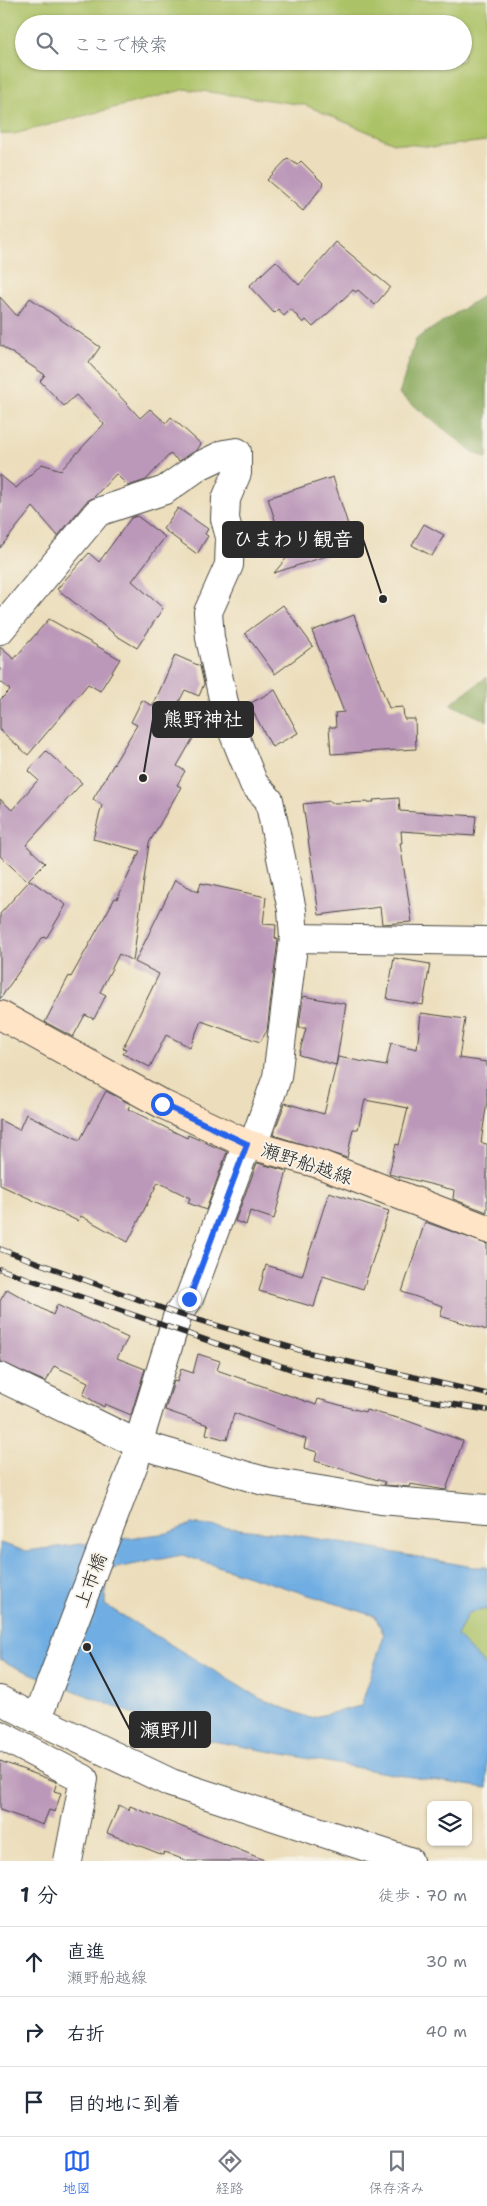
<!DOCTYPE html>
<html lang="ja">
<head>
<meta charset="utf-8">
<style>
	:root { --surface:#fff; --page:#f6f6f7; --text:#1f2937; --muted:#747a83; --line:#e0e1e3; --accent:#2563eb }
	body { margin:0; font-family:"Shantell Sans","Klee One",sans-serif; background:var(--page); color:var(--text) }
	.controls { position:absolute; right:15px; bottom:15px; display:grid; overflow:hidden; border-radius:8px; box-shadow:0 1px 4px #0004 }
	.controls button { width:45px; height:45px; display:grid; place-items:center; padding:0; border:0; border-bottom:1px solid var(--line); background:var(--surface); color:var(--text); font:25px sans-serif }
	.stop { position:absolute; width:15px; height:15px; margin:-11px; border:4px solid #2563eb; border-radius:50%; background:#fff }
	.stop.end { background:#2563eb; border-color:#fff; box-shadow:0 1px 5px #0008 }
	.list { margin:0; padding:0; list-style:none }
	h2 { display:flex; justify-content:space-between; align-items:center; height:65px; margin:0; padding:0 20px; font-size:21px }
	h2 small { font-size:16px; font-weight:400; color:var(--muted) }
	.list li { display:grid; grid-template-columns:32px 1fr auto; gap:15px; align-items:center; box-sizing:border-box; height:70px; padding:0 20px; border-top:1px solid var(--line) }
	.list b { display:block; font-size:19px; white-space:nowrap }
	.list p { margin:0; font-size:16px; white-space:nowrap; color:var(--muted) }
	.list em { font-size:16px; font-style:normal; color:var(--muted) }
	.icon { flex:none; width:28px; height:28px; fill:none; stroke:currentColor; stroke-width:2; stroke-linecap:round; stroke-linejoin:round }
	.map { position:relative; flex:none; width:487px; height:1861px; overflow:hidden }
	.search { position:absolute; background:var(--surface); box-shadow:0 1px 4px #0004; left:15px; right:15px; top:15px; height:55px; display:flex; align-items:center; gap:12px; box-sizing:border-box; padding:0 18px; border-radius:28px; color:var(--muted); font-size:19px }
	.sheet { height:275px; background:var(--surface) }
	nav { display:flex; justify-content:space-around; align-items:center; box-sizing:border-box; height:70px; border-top:1px solid var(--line); background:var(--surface); font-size:14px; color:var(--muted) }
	nav a { display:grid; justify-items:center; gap:2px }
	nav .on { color:var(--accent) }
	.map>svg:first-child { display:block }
	.green { fill:#acc266; stroke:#6c7648; fill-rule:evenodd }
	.forest { fill:#89a85b; stroke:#5a6a43 }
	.water { fill:#70ade2; stroke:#4e6c86; fill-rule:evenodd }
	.building { fill:#bb98b9 }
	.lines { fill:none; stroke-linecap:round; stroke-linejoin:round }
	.minor-casing { stroke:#484641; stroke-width:30 }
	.tertiary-casing { stroke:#484641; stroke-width:30 }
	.secondary-casing { stroke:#484641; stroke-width:30 }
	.minor { stroke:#fff; stroke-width:28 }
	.tertiary { stroke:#fff; stroke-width:28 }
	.secondary { stroke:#ffe4c6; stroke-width:28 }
	.rail-casing { stroke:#2b2b2b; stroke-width:5.5 }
	.rail { stroke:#f7f3e8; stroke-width:4; stroke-dasharray:11; stroke-linecap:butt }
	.route { stroke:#2563eb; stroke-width:6 }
	.labels { text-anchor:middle; stroke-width:4; stroke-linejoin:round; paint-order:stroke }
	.street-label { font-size:19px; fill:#2b2b2b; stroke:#f7f3e8 }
	.leader { fill:none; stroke:#2b2b2b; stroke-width:2 }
	.callout-dot { fill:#2b2b2b; stroke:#f7f3e8; stroke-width:2 }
	.callout { fill:#2b2b2b; stroke:#2b2b2b; stroke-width:2 }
	.callout-label { font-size:20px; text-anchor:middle; font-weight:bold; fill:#fff }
</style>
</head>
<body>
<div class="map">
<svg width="487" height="1861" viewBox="0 0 487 1861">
	<rect width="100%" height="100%" fill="#f7f3e8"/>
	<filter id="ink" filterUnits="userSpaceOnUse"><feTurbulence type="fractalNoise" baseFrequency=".02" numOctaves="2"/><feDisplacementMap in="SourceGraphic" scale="10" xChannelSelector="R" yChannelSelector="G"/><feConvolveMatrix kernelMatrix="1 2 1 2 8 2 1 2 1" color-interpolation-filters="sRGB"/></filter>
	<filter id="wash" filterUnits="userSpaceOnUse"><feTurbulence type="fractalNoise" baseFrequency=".0096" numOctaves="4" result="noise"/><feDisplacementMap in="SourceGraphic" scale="20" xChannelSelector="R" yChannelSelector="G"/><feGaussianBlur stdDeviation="1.12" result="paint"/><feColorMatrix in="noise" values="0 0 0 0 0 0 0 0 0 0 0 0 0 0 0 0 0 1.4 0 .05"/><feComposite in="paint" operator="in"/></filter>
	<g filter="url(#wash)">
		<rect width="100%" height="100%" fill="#ecdebc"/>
		<!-- green -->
		<path class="green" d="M0,0h487v141l-52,6 -41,-4 -89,-38 -119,-16 -172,45h-14zM24,24h439v37h-439z
			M487,1609v58l-30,-31 11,-23z"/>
		<!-- forest -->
		<path class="forest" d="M487,293v166l-15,-8 -73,-57 17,-55z
			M487,677v44l-37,-17z"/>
		<!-- water -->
		<path class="water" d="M191,1524l106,11 176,32h14v42l-19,4 -11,23 30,31v121l-90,-13 -206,-38 -176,-70 -15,-8v-116l26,8 142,-18zM182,1555l193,61 9,19 -23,71 -51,12 -51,-20 -154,-93 1,-35z"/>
		<g id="blocks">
			<!-- building -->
			<path class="building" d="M288,158l9,7 4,-4 23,23 -21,27 -36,-31z
				M336,242l54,45 -15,18 -17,-15 -2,2 -3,-2 -40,37 -7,-7 -3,3 -12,-14 -7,7 -6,-7 -4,4 -25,-27 27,-25 23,24z
				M0,297l17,19 13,-18 70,49 -11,16 51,55 10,-9 16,14 5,-6 30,27 -4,6 -18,11 -9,-7 -24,26 -18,6 -12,-12 -22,23 -8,5 -28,34 -25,-29 -33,41v-73l16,13 26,-24 19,6 43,-46 -28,-29 -12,11 -24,-25 5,-6 -45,-30z
				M333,477l22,70 -81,26 15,-18 -4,-3 -17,-54z
				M178,508l30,21 -3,5 3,2 -11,18 -34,-25z
				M137,516l28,21 -33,44 31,27 -26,40 -20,-12 -60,-47 32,-36 10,9 32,-44z
				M424,524l20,11 -12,21 -20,-11z
				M283,605l30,41 -38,28 -30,-41z
				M354,615l35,93 14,-1 1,12h11l1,30 -85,5 -2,-27h7l-1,-14 9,-1 -32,-81z
				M49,619l71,40 -20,32 -12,-7 -60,71 -28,-25v-30l10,-10 -10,-9v-34l14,12z
				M175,655l25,11 4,18 -5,12 -14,-6 -16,32 20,12 -2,4 9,-5 -19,33 8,5 -8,14 4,2 -32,56 -16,118 -14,-7 -19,38 6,3 -12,24 -9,-4 -12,22 -28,-15 24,-46 2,1 44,-79 2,1 23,-48 -47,-12 9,-34 -9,-6 44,-74 -6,-3 11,-22 11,6z
				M275,690l23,43 -26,14 -23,-43z
				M46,751l36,32 -56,62 19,18 -18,18 -27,-25v-57l12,11 26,-30 -10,-9z
				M399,798l1,13 76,5 -2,20 -73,-5 1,12h-2l12,79 -30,2 -2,-17 -61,8 -16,-111 27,-3 1,2 43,-1 -1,-2z
				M30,880l36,25 -19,32 -5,1 -42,61v-85z
				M175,880l23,12 3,-9 65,14 -3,27 13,1 -1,13 3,1 -11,92 -7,11 -59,-21 -11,26 -24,-12 -16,32 -27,-13 3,-5 -3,-1 36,-74 -24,-12z
				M394,958l36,6 -7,41 -36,-6z
				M303,996l43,8 -10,61 -37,-10 7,-27h-7z
				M421,1013l44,6 -6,39 28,4v39l-6,42 6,1v68l-34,-13 1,-9 -65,-16 7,-30 3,1 9,-37 -43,-8 -7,29h-5l-6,29 -74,-23 12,-32 39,11 14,-57 48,9 5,-23 26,6z
				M106,1091l24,13 -2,5 59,29 1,-3 39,17 -21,58 -18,-7 2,-5 -32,-16 -30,60 -47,-26 -3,5 -78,-36v-65l19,10 7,-16 54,26z
				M257,1163l30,8 -13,48 -24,-8 -4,14 -11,-4z
				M329,1192l60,19 -26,78 -40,-13 -9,31 -55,-16 7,-26 36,11z
				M425,1222l62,22v86l-47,-14 3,-10 -41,-14z
				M7,1289l46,26 4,-10 71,33 -11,20 28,11 -14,46 -26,-11 -1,3 -21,-12 5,-13 -34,-16 -8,16 -46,-20v-61z
				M198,1354l22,7 -3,9 99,35 2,-6 47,13 1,-2 39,10 58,21 -17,49 -36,-6 -1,3 -25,-2 1,-3 -70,-21 2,-9 -13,-4 2,-9 -72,-26 -7,27 -21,-6 2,-9 -43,-15 9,-29 3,1 4,-13 12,4z
				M0,1761l57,21 -3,9 7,2 -6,19 -6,-2 -6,15 -43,-15z
				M119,1805l10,5 1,-4 137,55h-80l-23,-9 -1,3 -56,-22z"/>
		</g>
	</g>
	<g filter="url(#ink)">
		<use href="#blocks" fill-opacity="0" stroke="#484641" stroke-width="1"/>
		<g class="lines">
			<defs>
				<path id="minor" d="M0,630l98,-118 67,-22 34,-24 25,-12 13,-2v21l-11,26 -1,20 5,18 -1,28 -21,47 2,26 17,79 27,67 15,16 23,110 2,28 -17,139 -24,68
					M294,938l193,3
					M247,1144l-58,155 -11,15 -40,130 -3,17 -98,258 134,64 238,78
					M0,1377l138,67 126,37 117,19 106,9
					M0,1735l84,44 -16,82"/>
				<path id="tertiary" d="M0,1700l37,19"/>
				<path id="secondary" d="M0,1015l162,89 85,40 72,20 168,65"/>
			</defs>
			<!-- minor casing -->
			<use href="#minor" class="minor-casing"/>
			<!-- tertiary casing -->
			<use href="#tertiary" class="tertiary-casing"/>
			<!-- secondary casing -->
			<use href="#secondary" class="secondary-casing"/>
			<!-- minor -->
			<use href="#minor" class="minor"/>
			<!-- tertiary -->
			<use href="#tertiary" class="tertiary"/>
			<!-- secondary -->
			<use href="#secondary" class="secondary"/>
			<defs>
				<path id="rail" d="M0,1249l178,65 128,38 181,42
					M0,1269l299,103 90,22 98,16"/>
			</defs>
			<!-- rail casing -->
			<use href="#rail" class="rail-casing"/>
			<!-- rail -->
			<use href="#rail" class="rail"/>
		</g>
	</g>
	<g class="lines" filter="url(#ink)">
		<!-- route -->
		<path class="route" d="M162,1104l85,40 -58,155"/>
	</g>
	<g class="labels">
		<!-- street labels -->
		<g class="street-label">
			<text transform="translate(307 1163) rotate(18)" y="7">瀬野船越線</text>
			<text transform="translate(90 1580) rotate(-69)" y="7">上市橋</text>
		</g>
	</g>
	<!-- callouts -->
	<path class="leader" d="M383 599L363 539M143 778L153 719M87 1647L130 1730"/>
	<g class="callout-dot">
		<circle cx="383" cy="599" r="5"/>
		<circle cx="143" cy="778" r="5"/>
		<circle cx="87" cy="1647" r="5"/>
	</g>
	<g class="callout">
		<rect x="223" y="522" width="140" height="35" rx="5"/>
		<rect x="153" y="702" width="100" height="35" rx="5"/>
		<rect x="130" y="1712" width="80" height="35" rx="5"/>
	</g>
	<g class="callout-label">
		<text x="293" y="546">ひまわり観音</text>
		<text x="203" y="726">熊野神社</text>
		<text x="170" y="1737">瀬野川</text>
	</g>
</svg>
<div class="controls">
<button><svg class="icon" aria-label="layers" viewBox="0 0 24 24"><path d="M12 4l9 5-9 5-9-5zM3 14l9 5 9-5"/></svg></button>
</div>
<div class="stop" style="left:162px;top:1104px"></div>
<div class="stop end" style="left:189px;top:1299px"></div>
<div class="search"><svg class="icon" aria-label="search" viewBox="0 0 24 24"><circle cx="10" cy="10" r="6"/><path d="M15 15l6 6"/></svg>ここで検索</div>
</div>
<section class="sheet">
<h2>1 分<small>徒歩 · 70 m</small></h2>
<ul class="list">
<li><svg class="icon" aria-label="ahead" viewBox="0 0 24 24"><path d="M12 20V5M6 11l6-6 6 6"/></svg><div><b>直進</b><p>瀬野船越線</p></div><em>30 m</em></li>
<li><svg class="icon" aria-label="right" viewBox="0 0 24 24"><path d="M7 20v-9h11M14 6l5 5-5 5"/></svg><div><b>右折</b></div><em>40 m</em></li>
<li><svg class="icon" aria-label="arrive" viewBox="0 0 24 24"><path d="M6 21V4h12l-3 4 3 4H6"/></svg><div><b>目的地に到着</b></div></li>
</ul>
</section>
<nav>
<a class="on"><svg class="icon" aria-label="map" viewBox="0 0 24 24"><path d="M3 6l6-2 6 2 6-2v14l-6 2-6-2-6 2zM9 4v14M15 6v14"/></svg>地図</a>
<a><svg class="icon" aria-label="directions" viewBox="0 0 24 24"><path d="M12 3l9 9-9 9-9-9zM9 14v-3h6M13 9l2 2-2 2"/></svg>経路</a>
<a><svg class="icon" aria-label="saved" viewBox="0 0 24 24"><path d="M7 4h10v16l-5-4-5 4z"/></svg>保存済み</a>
</nav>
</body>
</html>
